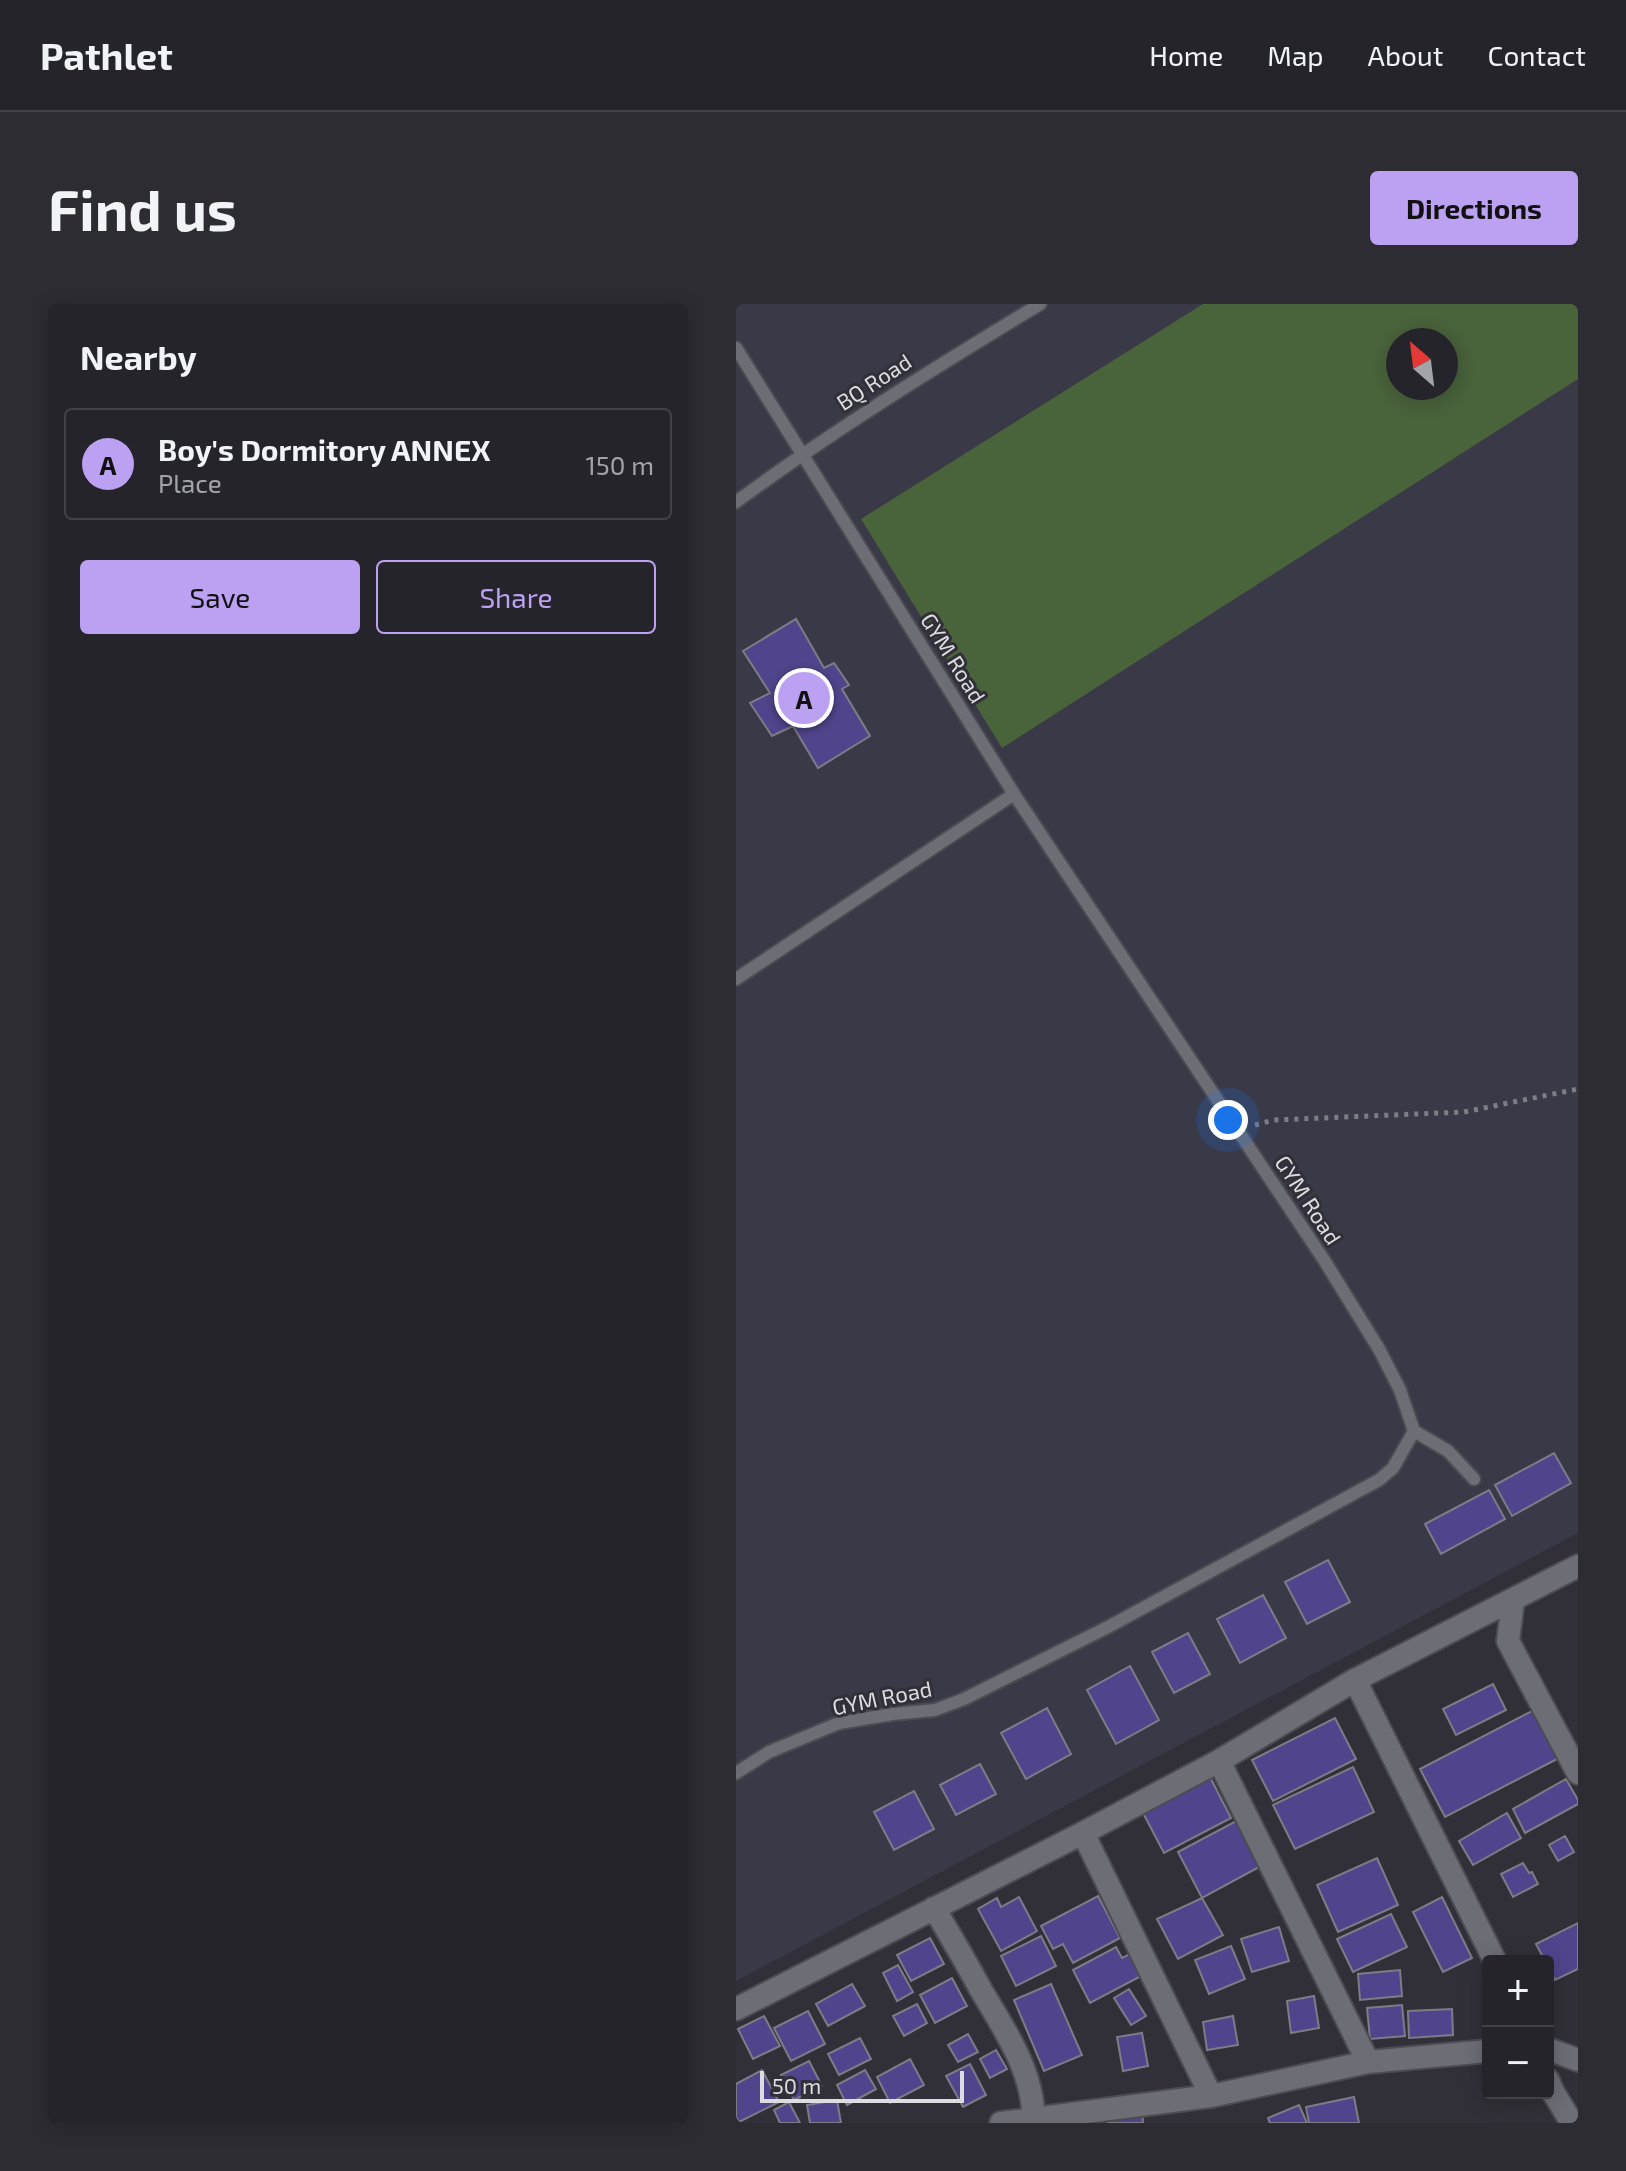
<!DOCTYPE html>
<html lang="en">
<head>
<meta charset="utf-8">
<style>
	:root { --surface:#25242a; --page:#2d2c32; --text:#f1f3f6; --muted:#a3a4a8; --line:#424147; --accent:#bca0f2 }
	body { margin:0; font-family:"Exo 2",sans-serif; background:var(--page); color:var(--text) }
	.controls { position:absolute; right:24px; bottom:24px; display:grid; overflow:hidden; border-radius:8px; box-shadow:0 4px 20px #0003 }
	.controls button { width:72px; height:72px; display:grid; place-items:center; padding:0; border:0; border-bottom:2px solid var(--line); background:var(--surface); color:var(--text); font:40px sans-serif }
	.compass { position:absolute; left:650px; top:24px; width:72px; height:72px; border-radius:50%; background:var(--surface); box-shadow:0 4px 20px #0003; rotate:332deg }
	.scale { position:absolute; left:24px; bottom:20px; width:204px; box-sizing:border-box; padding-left:8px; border:4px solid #dcdce1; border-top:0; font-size:22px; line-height:28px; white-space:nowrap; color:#dcdce1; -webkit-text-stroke:6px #313038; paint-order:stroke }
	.you { position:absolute; left:492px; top:816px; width:28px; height:28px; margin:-20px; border:6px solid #fff; border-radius:50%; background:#1a73e8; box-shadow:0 0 0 12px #1a73e833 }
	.badge { display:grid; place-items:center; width:52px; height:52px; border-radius:50%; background:var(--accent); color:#111; font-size:26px; font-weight:700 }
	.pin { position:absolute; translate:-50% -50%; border:4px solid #fff; box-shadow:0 2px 8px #0006 }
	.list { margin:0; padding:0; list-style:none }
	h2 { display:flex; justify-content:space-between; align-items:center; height:104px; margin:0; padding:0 32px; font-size:34px }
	h2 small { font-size:26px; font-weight:400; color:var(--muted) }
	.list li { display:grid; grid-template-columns:52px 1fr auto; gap:24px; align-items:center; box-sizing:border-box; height:112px; margin:0 16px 16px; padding:0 16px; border:2px solid var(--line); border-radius:8px }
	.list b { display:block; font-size:30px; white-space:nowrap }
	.list p { margin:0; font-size:26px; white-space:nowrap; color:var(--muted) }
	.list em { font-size:26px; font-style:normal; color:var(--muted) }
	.actions { display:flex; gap:16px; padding:24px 32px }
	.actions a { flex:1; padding:18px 0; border:2px solid var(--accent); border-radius:8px; text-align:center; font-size:28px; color:var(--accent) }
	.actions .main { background:var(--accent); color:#111 }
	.map { position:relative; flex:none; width:842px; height:1819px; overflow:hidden; border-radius:8px }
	header { display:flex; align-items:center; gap:48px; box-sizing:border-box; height:112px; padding:0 40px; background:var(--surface); border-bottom:2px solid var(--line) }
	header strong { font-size:38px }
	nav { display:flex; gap:44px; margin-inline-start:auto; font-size:28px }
	.intro { display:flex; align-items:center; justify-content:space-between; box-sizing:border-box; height:192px; padding:0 48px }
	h1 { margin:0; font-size:56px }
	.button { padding:20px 36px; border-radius:8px; background:var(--accent); color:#111; font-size:28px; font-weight:700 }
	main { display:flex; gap:48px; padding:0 48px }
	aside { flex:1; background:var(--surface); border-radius:8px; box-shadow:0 4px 20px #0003 }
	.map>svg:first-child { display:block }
	.built { fill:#3a3947; fill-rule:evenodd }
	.green { fill:#49633b; fill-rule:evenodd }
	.building { fill:#50458c; stroke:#7d7c86; stroke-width:2 }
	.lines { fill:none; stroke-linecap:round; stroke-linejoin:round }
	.service-casing { stroke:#4c4b51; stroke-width:16 }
	.minor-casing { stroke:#4c4b51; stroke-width:26 }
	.path { stroke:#7e7d84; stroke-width:5; stroke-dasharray:4 6; stroke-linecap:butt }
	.service { stroke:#6d6d76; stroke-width:12 }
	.minor { stroke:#6d6d76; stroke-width:22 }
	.labels { text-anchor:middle; stroke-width:6; stroke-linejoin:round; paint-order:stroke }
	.street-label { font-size:22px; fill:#dcdce1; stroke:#313038 }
</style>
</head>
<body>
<header>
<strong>Pathlet</strong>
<nav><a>Home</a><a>Map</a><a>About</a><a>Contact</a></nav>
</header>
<div class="intro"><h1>Find us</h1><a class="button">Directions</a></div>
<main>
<aside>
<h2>Nearby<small></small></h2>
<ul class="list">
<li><span class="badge">A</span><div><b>Boy's Dormitory ANNEX</b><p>Place</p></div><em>150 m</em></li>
</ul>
<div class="actions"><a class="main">Save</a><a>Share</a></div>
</aside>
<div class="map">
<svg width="842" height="1819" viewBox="0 0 842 1819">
	<rect width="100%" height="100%" fill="#313038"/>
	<!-- built -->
	<path class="built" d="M0,0h842v1229l-842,448zM662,36h48v48h-48z"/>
	<!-- green -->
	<path class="green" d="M467,0h375v75l-576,369 -141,-229zM662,36h48v48h-48z"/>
	<!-- building -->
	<path class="building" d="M60,315l28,49 10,-5 15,22 -7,4 28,47 -52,32 -25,-42 -21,10 -22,-33 20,-10 -27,-42z
		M818,1149l17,30 -59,33 -17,-31z
		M753,1186l16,29 -64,35 -16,-30z
		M592,1256l22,42 -43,22 -22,-42z
		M527,1291l23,43 -46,25 -23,-44z
		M452,1329l22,41 -36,19 -22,-41z
		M394,1362l29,54 -43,24 -29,-54z
		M757,1380l13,26 -50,25 -13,-26z
		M311,1404l24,46 -45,25 -25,-46z
		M800,1405l25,48 -116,60 -25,-48z
		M599,1414l21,41 -83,42 -21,-41z
		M244,1460l16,30 -40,21 -16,-30z
		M617,1463l21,45 -79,37 -22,-44z
		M474,1473l21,41 -67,35 -21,-40z
		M830,1475l12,21v4l-53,29 -12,-24z
		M178,1487l20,38 -40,21 -20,-38z
		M771,1509l14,25 -48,27 -14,-24z
		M502,1516l23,46 -59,32 -24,-46z
		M829,1532l9,16 -16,9 -9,-16z
		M641,1554l21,47 -60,27 -21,-47z
		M787,1559l6,10 3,-1 6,12 -25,13 -12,-23z
		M362,1592l22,42 -47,25 -10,-19 -10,5 -12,-23z
		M283,1593l18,34 -36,20 -23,-42 19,-11 4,9z
		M706,1593l30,61 -29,14 -30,-60z
		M466,1594l21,37 -45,24 -21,-40z
		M655,1610l16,33 -54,25 -16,-33z
		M842,1619v46l-23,11 -7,-13v-6h-3l-9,-17z
		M543,1623l10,34 -37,11 -11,-33z
		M305,1632l15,30 -40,20 -15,-30z
		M194,1634l14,26 -33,17 -14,-26z
		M495,1642l14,33 -36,15 -14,-34z
		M380,1643l6,11 8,-4 11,22 -51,27 -17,-33z
		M162,1661l15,27 -16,9 -14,-28z
		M664,1666l2,26 -42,4 -2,-26z
		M216,1674l15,28 -32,17 -15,-28z
		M116,1680l13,22 -37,20 -12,-22z
		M315,1680l31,71 -38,16 -30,-71z
		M393,1685l17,27 -15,9 -17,-27z
		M578,1692l5,32 -28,5 -4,-32z
		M181,1700l10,19 -23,13 -11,-20z
		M666,1701l3,31 -35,3 -3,-31z
		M716,1705l1,26 -44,3 -1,-27z
		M72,1707l17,33 -34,17 -17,-33z
		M28,1712l16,30 -27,13 -15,-30z
		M497,1712l5,29 -31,5 -4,-28z
		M406,1729l6,33 -25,5 -6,-34z
		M232,1730l10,18 -20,10 -10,-17z
		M124,1734l11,21 -32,16 -11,-21z
		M260,1746l11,19 -17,9 -10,-19z
		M174,1755l14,26 -34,18 -13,-26z
		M73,1757l13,25 -28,14 -13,-25z
		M234,1760l16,31 -23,12 -17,-31z
		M26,1766l17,32 -40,20 -3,-5v-33z
		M129,1766l11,19 -29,16 -10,-20z
		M618,1793l5,26h-50l-3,-16z
		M101,1796l4,23h-31l-3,-18z
		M53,1798l11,21h-20l-6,-13z
		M563,1801l8,18h-37l-2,-5z
		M406,1806l1,13h-36l-1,-8z"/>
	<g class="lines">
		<defs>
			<path id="service" d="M0,44l278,446 310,466 55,89 21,41 14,41 -21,37 -14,12 -271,147 -144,72 -29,11 -42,4 -54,9 -70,29 -33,21
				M0,198c98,-72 200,-135 304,-198
				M0,675l278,-185
				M678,1127l34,20 26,28"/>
			<path id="minor" d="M777,1297l-5,40 70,132
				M619,1376l140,281
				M483,1457l149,301
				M347,1529l128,263
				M198,1604c16,27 32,54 47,82 23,39 55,85 52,133
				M0,1705l347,-176 136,-72 136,-81 223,-114
				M812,1745l30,11
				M812,1776l5,12 19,31
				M265,1819l210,-27 157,-34 120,-11"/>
		</defs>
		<!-- service casing -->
		<use href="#service" class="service-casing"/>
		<!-- minor casing -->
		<use href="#minor" class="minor-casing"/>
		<!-- path -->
		<path class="path" d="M519,821l19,-5 190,-8 114,-23"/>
		<!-- service -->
		<use href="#service" class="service"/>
		<!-- minor -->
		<use href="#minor" class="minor"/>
	</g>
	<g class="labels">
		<!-- street labels -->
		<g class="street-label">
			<text transform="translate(138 78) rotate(-33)" y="8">BQ Road</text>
			<text transform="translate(217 354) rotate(58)" y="8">GYM Road</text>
			<text transform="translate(572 896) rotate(57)" y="8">GYM Road</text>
			<text transform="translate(146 1394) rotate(-11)" y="8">GYM Road</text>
		</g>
	</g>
</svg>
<div class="controls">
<button>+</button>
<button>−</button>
</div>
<svg class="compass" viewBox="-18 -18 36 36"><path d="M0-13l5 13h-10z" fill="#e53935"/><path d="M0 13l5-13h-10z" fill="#a3a4a8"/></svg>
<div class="scale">50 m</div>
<div class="you"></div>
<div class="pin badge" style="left:68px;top:394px">A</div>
</div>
</main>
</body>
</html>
